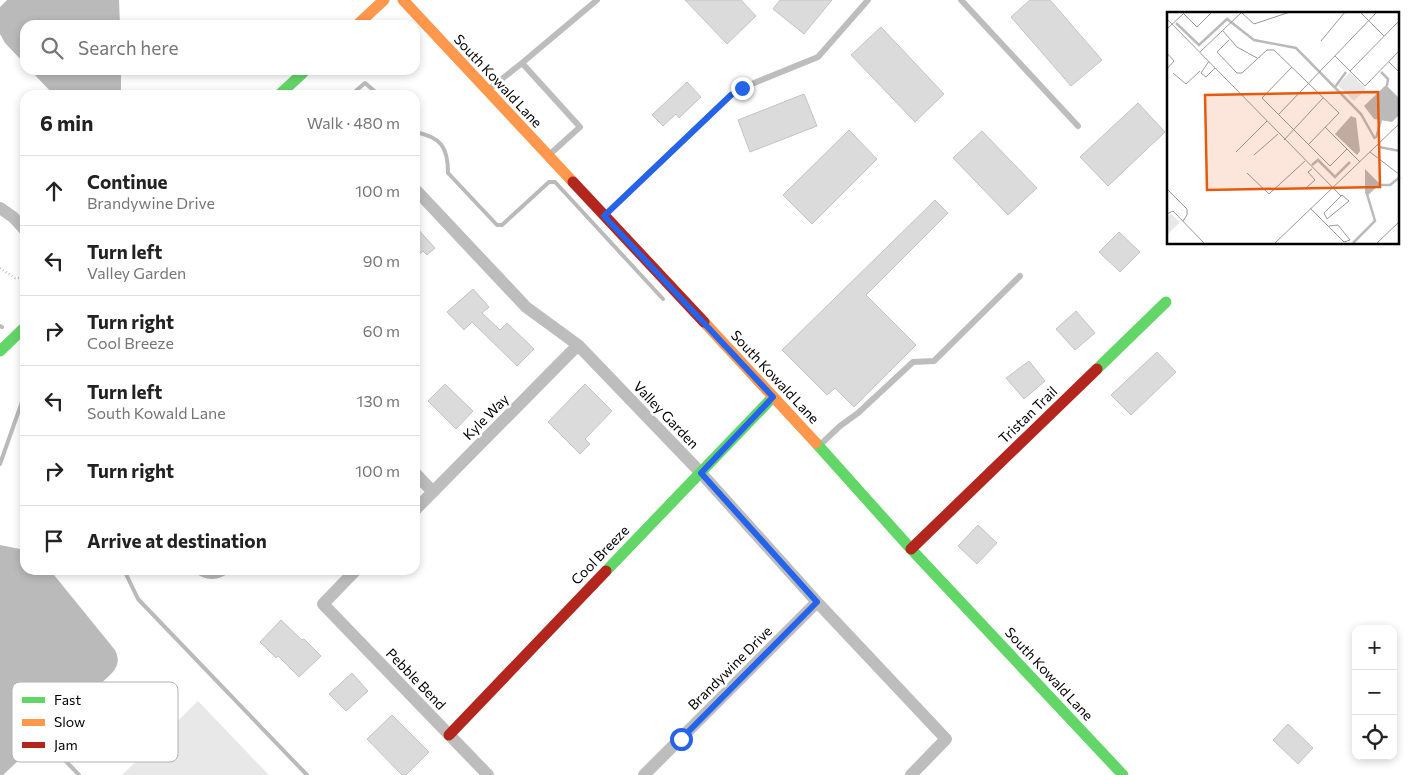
<!DOCTYPE html>
<html lang="en">
<head>
<meta charset="utf-8">
<style>
	:root { --surface:#fff; --page:#f2f2f2; --text:#222; --muted:#767676; --line:#e0e0e0 }
	body { margin:0; font-family:Commissioner,sans-serif; background:var(--page); color:var(--text) }
	.controls { position:absolute; right:15px; bottom:15px; display:grid; overflow:hidden; border-radius:10px; box-shadow:0 2px 8px #0003 }
	.controls button { width:45px; height:45px; display:grid; place-items:center; padding:0; border:0; border-bottom:1px solid var(--line); background:var(--surface); color:var(--text); font:25px sans-serif }
	.stop { position:absolute; width:15px; height:15px; margin:-11px; border:4px solid #2563eb; border-radius:50%; background:#fff }
	.stop.end { background:#2563eb; border-color:#fff; box-shadow:0 1px 5px #0008 }
	.list { margin:0; padding:0; list-style:none }
	h2 { display:flex; justify-content:space-between; align-items:center; height:65px; margin:0; padding:0 20px; font-size:21px }
	h2 small { font-size:16px; font-weight:400; color:var(--muted) }
	.list li { display:grid; grid-template-columns:32px 1fr auto; gap:15px; align-items:center; box-sizing:border-box; height:70px; padding:0 20px; border-top:1px solid var(--line) }
	.list b { display:block; font-size:19px; white-space:nowrap }
	.list p { margin:0; font-size:16px; white-space:nowrap; color:var(--muted) }
	.list em { font-size:16px; font-style:normal; color:var(--muted) }
	.icon { flex:none; width:28px; height:28px; fill:none; stroke:currentColor; stroke-width:2; stroke-linecap:round; stroke-linejoin:round }
	.map { position:relative; flex:none; width:1412px; height:775px; overflow:hidden }
	.search { position:absolute; background:var(--surface); box-shadow:0 2px 8px #0003; left:20px; top:20px; width:400px; height:55px; display:flex; align-items:center; gap:12px; box-sizing:border-box; padding:0 18px; border-radius:15px; color:var(--muted); font-size:19px }
	.panel { position:absolute; background:var(--surface); box-shadow:0 2px 8px #0003; left:20px; top:90px; width:400px; height:485px; border-radius:15px }
	.map>svg:first-child { display:block }
	.green { fill:#e8e8e8 }
	.water { fill:#bababa }
	.lines { fill:none; stroke-linecap:round; stroke-linejoin:round }
	.stream { stroke:#bababa; stroke-width:4 }
	.building { fill:#dbdbdb; stroke:#c3c3c3 }
	.path { stroke:#c2c2c2; stroke-width:2.5; stroke-dasharray:1 2.5; stroke-linecap:butt }
	.lane { stroke:#bdbdbd; stroke-width:6 }
	.street { stroke:#bdbdbd; stroke-width:12 }
	.fast { stroke:#63d668; stroke-width:11 }
	.slow { stroke:#ff974d; stroke-width:11 }
	.jam { stroke:#b3261e; stroke-width:11 }
	.route { stroke:#2563eb; stroke-width:6 }
	.labels { text-anchor:middle; stroke-width:5; stroke-linejoin:round; paint-order:stroke }
	.street-label { font-size:14px; fill:#000; stroke:#fff }
	.inset-river { fill:none; stroke:#bababa; stroke-width:2.5 }
	.inset-road { fill:none; stroke:#999; stroke-width:1 }
	.view { fill:#e8590c; fill-opacity:0.15; stroke:#e8590c; stroke-width:2.5 }
	.inset-edge { fill:none; stroke:#000; stroke-width:2.5 }
	.key { fill:#fff; stroke:#b2b2b2; stroke-width:1 }
	.key-label { font-size:14px; fill:#000 }
</style>
</head>
<body>
<div class="map">
<svg width="1412" height="775" viewBox="0 0 1412 775">
	<rect width="100%" height="100%" fill="#fff"/>
	<!-- green -->
	<path class="green" d="M198,701l71,74h-147z"/>
	<!-- water -->
	<path class="water" d="M7,0h112l1,25h-95v39l-20,-21 -5,-9v-27z
		M30,70h91v25h-67z
		M0,545l25,5v20h25l65,80c5,10 3,17 -5,25l-107,100h-3z
		M192,570h40c-13,12 -27,12 -40,0z"/>
	<g class="lines">
		<!-- stream -->
		<path class="stream" d="M351,95l14,-12 14,12
			M415,132c26,5 33,15 33,41l49,52h5l47,-43h6l108,117
			M0,326l2,1
			M0,464l23,-65
			M124,570l14,29 169,176
			M41,735l38,40"/>
	</g>
	<!-- building -->
	<path class="building" d="M685,0h56l15,16 -29,28z
		M780,0h52l-28,34 -31,-25z
		M1030,0h20l52,60 -31,26 -60,-69z
		M881,27l63,67 -29,28 -64,-67z
		M687,82l14,15 -22,21 -3,-4 -13,12 -11,-11z
		M804,94l13,32 -67,26 -12,-32z
		M1138,103l27,29 -57,54 -28,-29z
		M849,130l28,29 -65,65 -29,-29z
		M982,131l55,57 -29,27 -55,-57z
		M935,200l13,13 -82,82 50,50 -62,62 -19,-19 -8,7 -45,-45z
		M415,226l20,22 -8,7 -4,-4 -8,8z
		M1119,232l21,20 -20,20 -21,-20z
		M473,289l16,18 -7,6 18,17 7,-7 27,26 -17,17 -45,-44 -8,8 -17,-18z
		M1076,311l19,22 -20,17 -19,-21z
		M1157,352l19,20 -45,43 -20,-20z
		M1029,361l16,20 -21,18 -18,-21z
		M445,384l28,27 -17,18 -28,-28z
		M585,384l27,27 -27,28 5,5 -10,10 -32,-32z
		M978,525l19,18 -20,21 -19,-18z
		M281,620l21,20 2,-1 17,17 -22,21 -21,-21 -2,2 -16,-16z
		M352,673l16,18 -22,20 -17,-17z
		M392,715l37,37 -23,23h-4l-35,-36z
		M1288,724l25,24 -15,16 -25,-24z"/>
	<g class="lines">
		<!-- path -->
		<path class="path" d="M0,268l15,10h10"/>
		<!-- lane -->
		<path class="lane" d="M961,0l117,126
			M488,90l34,-27
			M549,155l31,-28 -58,-64 75,-63
			M605,215l126,-120 11,-7 76,-31 50,-57
			M820,445l20,-19 18,-13 55,-51 21,-1 86,-85"/>
		<!-- street -->
		<path class="street" d="M415,189l111,118 52,38 123,128 116,129 129,137 -35,36
			M0,208l13,9 12,13
			M415,473l18,19
			M415,510l163,-165
			M356,570l-33,34 165,171
			M644,775l173,-173"/>
		<!-- fast -->
		<path class="fast" d="M279,95l27,-25
			M0,351l25,-24
			M1097,369l69,-67
			M816,443l95,106 212,226
			M606,571l167,-174"/>
		<!-- slow -->
		<path class="slow" d="M403,0l170,182
			M357,25l27,-25
			M704,322l112,121"/>
		<!-- jam -->
		<path class="jam" d="M573,182l131,140
			M911,549l186,-180
			M449,735l157,-164"/>
	</g>
	<g class="lines">
		<!-- route -->
		<path class="route" d="M681,739l136,-137 -116,-129 72,-76 -169,-181 127,-121 11,-7"/>
	</g>
	<g class="labels">
		<!-- street labels -->
		<g class="street-label">
			<text transform="translate(498 81) rotate(47)" y="5">South Kowald Lane</text>
			<text transform="translate(775 377) rotate(47)" y="5">South Kowald Lane</text>
			<text transform="translate(666 415) rotate(46)" y="5">Valley Garden</text>
			<text transform="translate(1028 415) rotate(-44)" y="5">Tristan Trail</text>
			<text transform="translate(486 417) rotate(-45)" y="5">Kyle Way</text>
			<text transform="translate(600 555) rotate(-46)" y="5">Cool Breeze</text>
			<text transform="translate(730 668) rotate(-45)" y="5">Brandywine Drive</text>
			<text transform="translate(1049 674) rotate(47)" y="5">South Kowald Lane</text>
			<text transform="translate(416 679) rotate(46)" y="5">Pebble Bend</text>
		</g>
	</g>
	<!-- overview -->
	<g transform="translate(1167 12)">
		<rect width="232" height="232" fill="#fff"/>
		<path d="M183,60l16,17 -12,12 -16,-16zM4,202l9,8 -13,13v-17z" fill="#e8e8e8"/>
		<path d="M219,73l13,13v17l-7,7 -18,-3 -10,-13zM184,104l5,2 4,33 -3,4 -22,-21zM198,157l15,15 -13,12 -2,-3z" fill="#bababa"/>
		<path class="inset-river" d="M9,11l23,22 28,-26 27,21 42,8 65,66 14,25M214,60l7,7 -1,7M168,75l11,-15M209,126l5,-18M212,135l21,4M145,153l6,-5 17,17 15,-15M211,173h12l10,-8M186,231l22,-22 -8,-27"/>
		<path class="inset-road" d="M193,0l24,24M16,1l14,14 15,-15M75,1l12,11 36,-12M0,7l174,177M0,17l17,-16M56,19l14,16 20,11M62,28l-12,12 20,21h5l25,-23h7l65,63 -31,32M154,29l24,-29M33,40l42,-40M0,41l7,8 -7,8M168,44l30,30 35,-36M42,49l-8,12 5,4 9,-9M222,50l11,11M125,55l-30,31 68,68 17,-17M183,59l50,-51M6,61l13,11 14,-13M111,103l99,-103M158,115l35,35M117,128l39,-42M69,140l31,-31M203,140l30,23M87,143l24,-21M80,161l22,21 36,-33M139,176l9,-8 -7,-8 4,-3M0,177l20,20v6l-4,6M175,183l7,6 -22,18 -3,-6zM143,196l34,34 6,-2 -12,-15 -9,1M0,202l6,-3 32,33M107,232l126,-121M209,232l24,-23"/>
		<path class="view" d="M211,80l2,95 -173,3 -2,-95z"/>
		<rect width="232" height="232" class="inset-edge"/>
	</g>
	<!-- legend -->
	<rect x="12" y="682" width="166" height="80" rx="8" class="key"/>
	<rect x="22" y="697" width="23" height="6" fill="#63d668"/>
	<rect x="22" y="719" width="23" height="7" fill="#ff974d"/>
	<rect x="22" y="742" width="23" height="6" fill="#b3261e"/>
	<g class="key-label">
		<text x="54" y="705">Fast</text>
		<text x="54" y="727">Slow</text>
		<text x="54" y="750">Jam</text>
	</g>
</svg>
<div class="controls">
<button>+</button>
<button>−</button>
<button><svg class="icon" aria-label="locate" viewBox="0 0 24 24"><circle cx="12" cy="12" r="6"/><path d="M12 2v4M12 18v4M2 12h4M18 12h4"/></svg></button>
</div>
<div class="stop" style="left:681px;top:739px"></div>
<div class="stop end" style="left:742px;top:88px"></div>
<div class="search"><svg class="icon" aria-label="search" viewBox="0 0 24 24"><circle cx="10" cy="10" r="6"/><path d="M15 15l6 6"/></svg>Search here</div>
<section class="panel">
<h2>6 min<small>Walk · 480 m</small></h2>
<ul class="list">
<li><svg class="icon" aria-label="ahead" viewBox="0 0 24 24"><path d="M12 20V5M6 11l6-6 6 6"/></svg><div><b>Continue</b><p>Brandywine Drive</p></div><em>100 m</em></li>
<li><svg class="icon" aria-label="left" viewBox="0 0 24 24"><path d="M17 20v-9H6M10 6l-5 5 5 5"/></svg><div><b>Turn left</b><p>Valley Garden</p></div><em>90 m</em></li>
<li><svg class="icon" aria-label="right" viewBox="0 0 24 24"><path d="M7 20v-9h11M14 6l5 5-5 5"/></svg><div><b>Turn right</b><p>Cool Breeze</p></div><em>60 m</em></li>
<li><svg class="icon" aria-label="left" viewBox="0 0 24 24"><path d="M17 20v-9H6M10 6l-5 5 5 5"/></svg><div><b>Turn left</b><p>South Kowald Lane</p></div><em>130 m</em></li>
<li><svg class="icon" aria-label="right" viewBox="0 0 24 24"><path d="M7 20v-9h11M14 6l5 5-5 5"/></svg><div><b>Turn right</b></div><em>100 m</em></li>
<li><svg class="icon" aria-label="arrive" viewBox="0 0 24 24"><path d="M6 21V4h12l-3 4 3 4H6"/></svg><div><b>Arrive at destination</b></div></li>
</ul>
</section>
</div>
</body>
</html>
